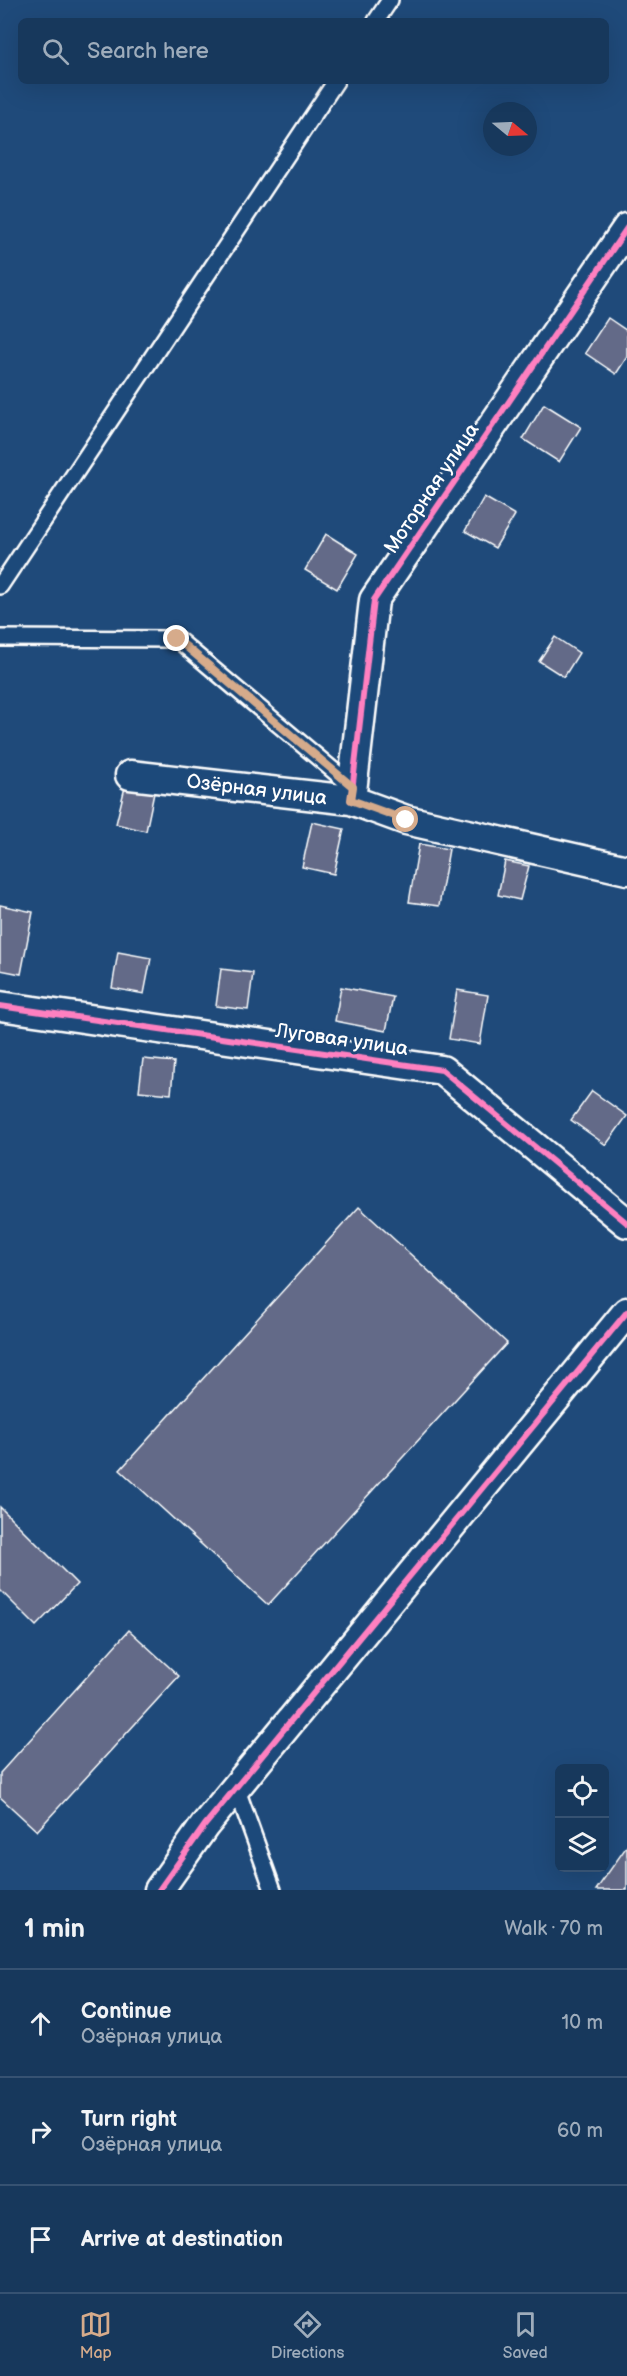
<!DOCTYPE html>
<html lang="en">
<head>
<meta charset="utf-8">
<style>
	:root { --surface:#17385c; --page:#203f62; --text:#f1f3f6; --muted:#9eacbb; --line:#365272; --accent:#d6ab8b }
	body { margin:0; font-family:"Balsamiq Sans",sans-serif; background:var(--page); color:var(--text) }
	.controls { position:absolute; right:18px; bottom:18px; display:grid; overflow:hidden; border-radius:9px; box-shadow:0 6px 24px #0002 }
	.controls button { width:54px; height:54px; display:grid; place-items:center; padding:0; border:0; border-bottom:2px solid var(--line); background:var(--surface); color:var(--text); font:30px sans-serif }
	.compass { position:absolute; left:483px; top:102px; width:54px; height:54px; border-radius:50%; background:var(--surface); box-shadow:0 6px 24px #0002; rotate:109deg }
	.stop { position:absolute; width:18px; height:18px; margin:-14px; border:4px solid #d6ab8b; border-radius:50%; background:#fff }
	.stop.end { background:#d6ab8b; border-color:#fff; box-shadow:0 2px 6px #0008 }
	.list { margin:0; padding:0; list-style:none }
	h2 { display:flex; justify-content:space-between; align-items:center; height:78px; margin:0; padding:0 24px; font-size:26px }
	h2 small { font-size:20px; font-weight:400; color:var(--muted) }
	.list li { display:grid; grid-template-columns:39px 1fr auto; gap:18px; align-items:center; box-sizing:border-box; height:108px; padding:0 24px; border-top:2px solid var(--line) }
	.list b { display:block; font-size:22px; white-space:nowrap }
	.list p { margin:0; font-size:20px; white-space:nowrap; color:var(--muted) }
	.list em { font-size:20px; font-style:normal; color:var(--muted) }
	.icon { flex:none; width:33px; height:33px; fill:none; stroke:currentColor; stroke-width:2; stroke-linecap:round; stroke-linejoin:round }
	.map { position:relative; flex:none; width:627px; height:1890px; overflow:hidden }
	.search { position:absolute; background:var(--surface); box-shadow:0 6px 24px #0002; left:18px; right:18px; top:18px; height:66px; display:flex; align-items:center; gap:15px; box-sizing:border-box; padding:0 21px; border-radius:9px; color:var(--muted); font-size:22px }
	.sheet { height:402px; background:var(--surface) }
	nav { display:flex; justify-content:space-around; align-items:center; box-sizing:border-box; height:84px; border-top:2px solid var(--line); background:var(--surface); font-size:16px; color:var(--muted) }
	nav a { display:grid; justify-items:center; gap:3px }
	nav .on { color:var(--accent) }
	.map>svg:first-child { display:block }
	.building { fill:#646b88; stroke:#fff; stroke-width:1.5 }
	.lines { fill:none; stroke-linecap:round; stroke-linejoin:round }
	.service-casing { stroke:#fff; stroke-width:20 }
	.minor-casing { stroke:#fff; stroke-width:33 }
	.service { stroke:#1f4a7a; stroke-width:15 }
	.minor { stroke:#1f4a7a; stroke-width:28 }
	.cycleway-casing { stroke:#1f4a7a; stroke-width:10 }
	.cycleway { stroke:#ff80c0; stroke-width:6 }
	.route { stroke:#d6ab8b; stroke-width:8 }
	.labels { text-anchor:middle; stroke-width:6; stroke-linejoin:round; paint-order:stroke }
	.street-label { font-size:20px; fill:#fff; stroke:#1f4a7a }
</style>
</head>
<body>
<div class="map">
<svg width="627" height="1890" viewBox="0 0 627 1890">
	<rect width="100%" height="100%" fill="#1f4a7a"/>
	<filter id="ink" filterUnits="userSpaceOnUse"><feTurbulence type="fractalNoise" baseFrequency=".0167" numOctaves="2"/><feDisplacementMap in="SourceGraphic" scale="12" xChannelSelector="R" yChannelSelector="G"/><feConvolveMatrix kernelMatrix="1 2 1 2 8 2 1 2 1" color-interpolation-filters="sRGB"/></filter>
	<g filter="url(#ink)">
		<!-- building -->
		<path class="building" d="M608,318l19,13v26l-11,17 -31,-21z
			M544,404l37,23 -22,35 -36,-23z
			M484,497l31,18 -20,33 -30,-17z
			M326,534l32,20 -21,35 -32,-19z
			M555,637l24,16 -15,24 -25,-16z
			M125,787l29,6 -8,38 -30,-7z
			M312,822l32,7 -10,45 -32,-7z
			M419,844l30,5 -10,57 -30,-4z
			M505,861l24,5 -9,34 -22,-5z
			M0,905l33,7 -12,62 -21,-4z
			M118,952l33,6 -7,36 -32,-6z
			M221,969l32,4 -5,37 -32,-4z
			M341,987l52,10 -7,34 -51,-10z
			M457,990l31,5 -8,49 -31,-5z
			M143,1059l31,3 -3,32 -32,-3z
			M592,1091l35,25 -21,29 -35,-25z
			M359,1207l148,136 -239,262 -148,-135z
			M0,1507l77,77 -41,42 -36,-36z
			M129,1630l50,46 -142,155 -37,-34v-24z
			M627,1846v44h-31z"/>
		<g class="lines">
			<defs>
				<path id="service" d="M376,21l14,-21
					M0,586l336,-505
					M0,638l177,1 176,148
					M236,1787l37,103"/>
				<path id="minor" d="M130,775l221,25 55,20 221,50
					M351,800l23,-200 253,-372
					M0,1006l442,64 185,153
					M159,1890l46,-65 422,-513"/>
			</defs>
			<!-- service casing -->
			<use href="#service" class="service-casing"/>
			<!-- minor casing -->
			<use href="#minor" class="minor-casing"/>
			<!-- service -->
			<use href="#service" class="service"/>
			<!-- minor -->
			<use href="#minor" class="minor"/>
			<defs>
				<path id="cycleway" d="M351,800l23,-200 253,-372
					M0,1006l442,64 185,153
					M159,1890l46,-65 422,-513"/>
			</defs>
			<!-- cycleway casing -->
			<use href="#cycleway" class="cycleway-casing"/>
			<!-- cycleway -->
			<use href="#cycleway" class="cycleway"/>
		</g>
	</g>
	<g class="lines" filter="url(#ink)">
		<!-- route -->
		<path class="route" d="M177,639l176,148 -2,13 55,20"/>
	</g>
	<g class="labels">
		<!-- street labels -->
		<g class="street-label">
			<text transform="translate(431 488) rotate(-56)" y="7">Моторная улица</text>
			<text transform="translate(257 789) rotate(7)" y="7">Озёрная улица</text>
			<text transform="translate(342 1039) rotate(8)" y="7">Луговая улица</text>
		</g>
	</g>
</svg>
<div class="controls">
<button><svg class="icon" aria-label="locate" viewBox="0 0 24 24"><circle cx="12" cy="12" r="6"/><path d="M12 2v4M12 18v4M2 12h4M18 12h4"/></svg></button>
<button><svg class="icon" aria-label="layers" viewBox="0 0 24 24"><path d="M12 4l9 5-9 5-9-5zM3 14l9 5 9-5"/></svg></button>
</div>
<svg class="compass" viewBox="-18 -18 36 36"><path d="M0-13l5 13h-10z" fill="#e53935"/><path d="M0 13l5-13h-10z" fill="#9eacbb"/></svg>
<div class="stop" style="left:406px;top:820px"></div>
<div class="stop end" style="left:177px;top:639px"></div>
<div class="search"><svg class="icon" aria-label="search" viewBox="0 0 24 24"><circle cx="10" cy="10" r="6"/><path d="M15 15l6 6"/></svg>Search here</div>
</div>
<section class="sheet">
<h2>1 min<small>Walk · 70 m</small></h2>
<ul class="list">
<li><svg class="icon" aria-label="ahead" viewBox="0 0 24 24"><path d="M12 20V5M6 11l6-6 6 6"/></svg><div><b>Continue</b><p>Озёрная улица</p></div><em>10 m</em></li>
<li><svg class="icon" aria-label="right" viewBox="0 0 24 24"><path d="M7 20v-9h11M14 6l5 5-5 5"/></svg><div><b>Turn right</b><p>Озёрная улица</p></div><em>60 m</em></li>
<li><svg class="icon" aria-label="arrive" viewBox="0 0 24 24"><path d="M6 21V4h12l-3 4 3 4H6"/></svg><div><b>Arrive at destination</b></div></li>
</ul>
</section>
<nav>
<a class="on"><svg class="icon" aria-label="map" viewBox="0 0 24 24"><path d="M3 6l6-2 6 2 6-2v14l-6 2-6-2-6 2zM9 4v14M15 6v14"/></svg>Map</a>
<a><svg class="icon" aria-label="directions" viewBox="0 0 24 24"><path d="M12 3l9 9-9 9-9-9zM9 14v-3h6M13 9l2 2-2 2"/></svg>Directions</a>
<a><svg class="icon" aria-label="saved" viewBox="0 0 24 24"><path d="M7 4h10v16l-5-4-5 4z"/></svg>Saved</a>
</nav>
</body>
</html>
